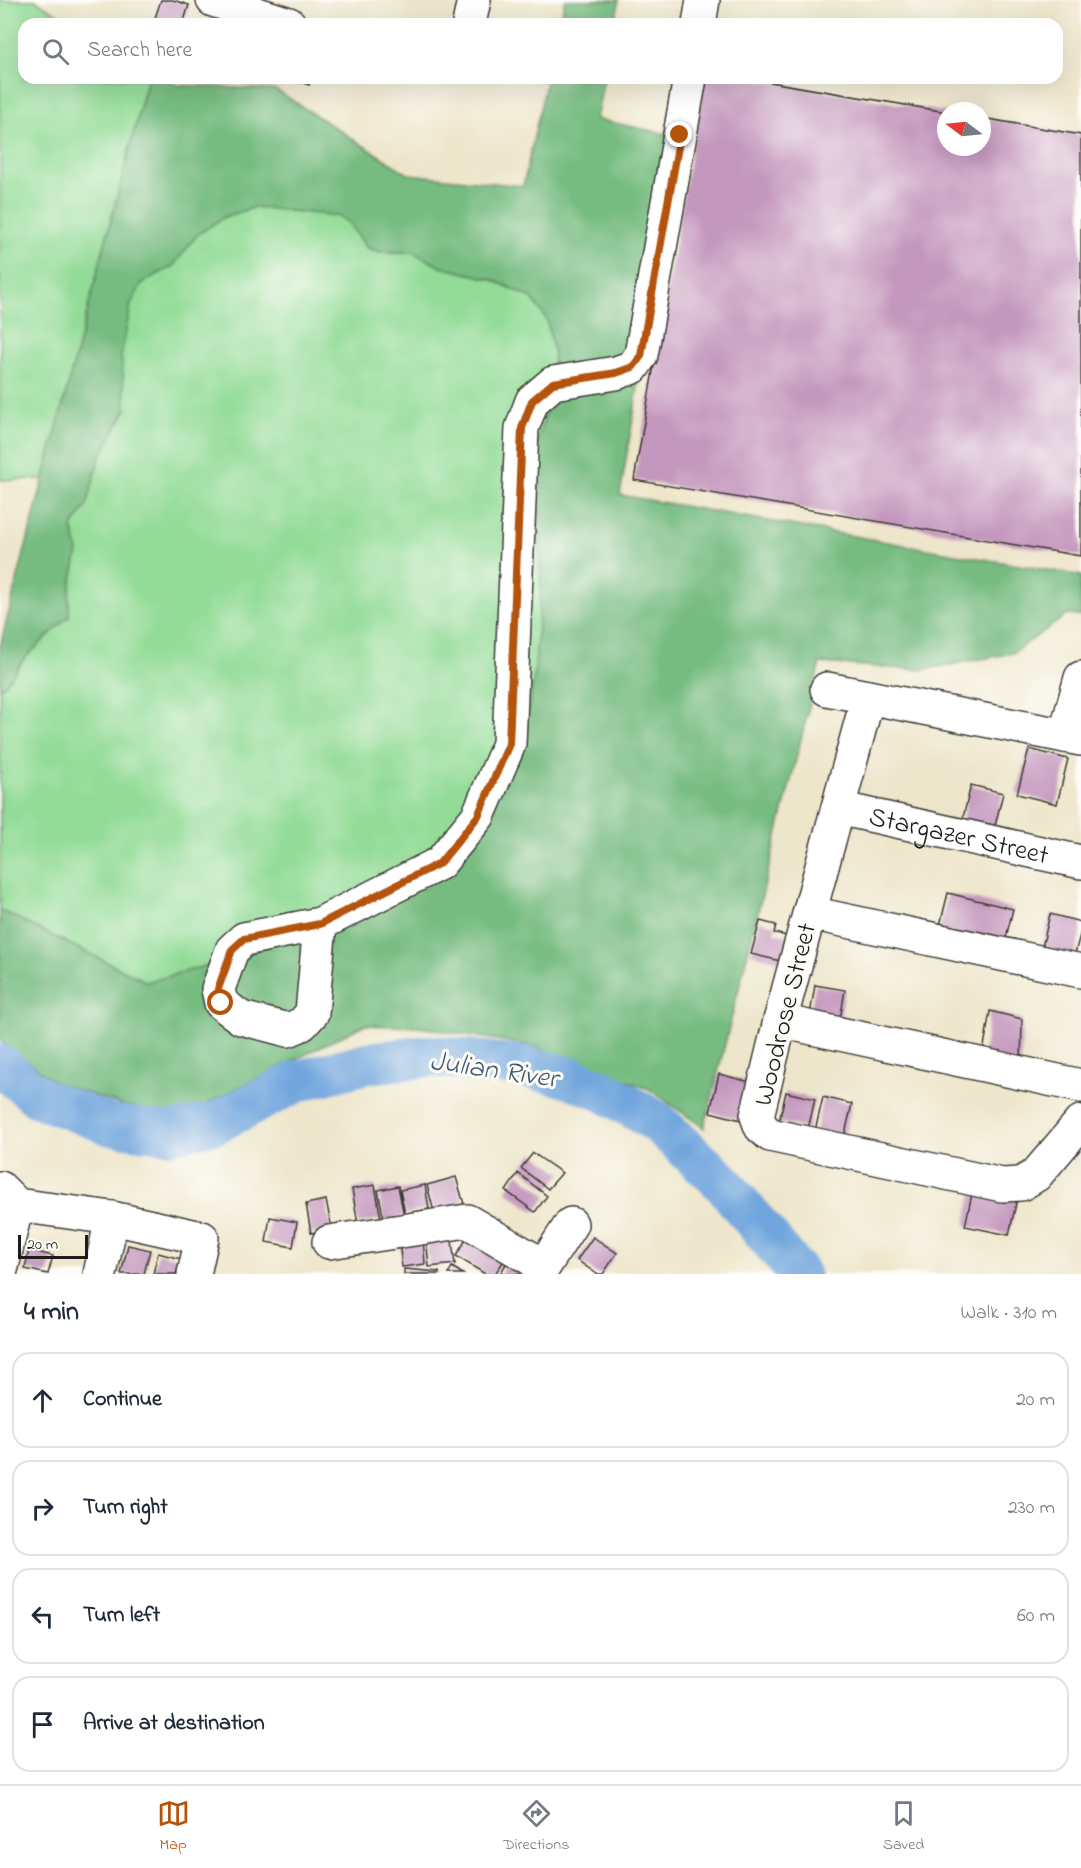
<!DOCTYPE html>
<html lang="en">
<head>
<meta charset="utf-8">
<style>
	:root { --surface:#fff; --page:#f2f2f3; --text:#1f2937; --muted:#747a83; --line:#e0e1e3; --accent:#b45309 }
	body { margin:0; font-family:"Indie Flower",sans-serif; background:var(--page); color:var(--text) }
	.compass { position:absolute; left:937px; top:102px; width:54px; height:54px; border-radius:50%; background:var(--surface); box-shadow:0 6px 24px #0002; rotate:286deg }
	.scale { position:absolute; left:18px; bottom:15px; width:70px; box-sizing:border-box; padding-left:6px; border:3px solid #1c1c1c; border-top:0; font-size:16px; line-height:21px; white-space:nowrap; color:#1c1c1c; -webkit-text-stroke:4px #fdfcf7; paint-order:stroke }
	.stop { position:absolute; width:18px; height:18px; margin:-14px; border:4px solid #b45309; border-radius:50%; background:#fff }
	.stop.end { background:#b45309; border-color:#fff; box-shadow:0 2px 6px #0008 }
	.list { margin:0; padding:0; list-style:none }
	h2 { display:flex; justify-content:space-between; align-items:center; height:78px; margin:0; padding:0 24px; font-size:26px }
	h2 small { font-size:20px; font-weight:400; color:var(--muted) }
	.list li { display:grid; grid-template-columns:39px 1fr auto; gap:18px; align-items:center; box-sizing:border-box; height:96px; margin:0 12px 12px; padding:0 12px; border:2px solid var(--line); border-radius:18px }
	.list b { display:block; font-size:22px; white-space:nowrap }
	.list em { font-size:20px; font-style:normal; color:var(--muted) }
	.icon { flex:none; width:33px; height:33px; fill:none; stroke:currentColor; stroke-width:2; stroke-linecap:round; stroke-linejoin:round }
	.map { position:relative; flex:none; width:1081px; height:1274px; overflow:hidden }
	.search { position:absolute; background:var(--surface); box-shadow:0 6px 24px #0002; left:18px; right:18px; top:18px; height:66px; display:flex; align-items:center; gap:15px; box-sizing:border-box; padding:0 21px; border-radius:18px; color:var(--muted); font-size:22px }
	.sheet { height:510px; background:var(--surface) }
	nav { display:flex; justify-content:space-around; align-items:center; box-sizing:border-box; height:84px; border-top:2px solid var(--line); background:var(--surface); font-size:16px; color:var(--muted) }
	nav a { display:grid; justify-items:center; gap:3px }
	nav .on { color:var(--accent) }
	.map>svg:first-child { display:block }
	.green { fill:#93dc97; stroke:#587c5a; stroke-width:1.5 }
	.forest { fill:#76bc80; stroke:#496c4e; stroke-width:1.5 }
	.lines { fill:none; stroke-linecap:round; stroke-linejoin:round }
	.river { stroke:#70a5dd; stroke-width:42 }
	.building { fill:#c497be }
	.minor-casing { stroke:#3c3a36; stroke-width:36 }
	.minor { stroke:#fff; stroke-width:33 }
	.route { stroke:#b45309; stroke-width:8 }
	.labels { text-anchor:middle; stroke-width:6; stroke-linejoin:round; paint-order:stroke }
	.street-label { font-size:27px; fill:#1c1c1c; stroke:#fdfcf7 }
	.water-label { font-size:28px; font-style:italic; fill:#425a73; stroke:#fdfcf7 }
</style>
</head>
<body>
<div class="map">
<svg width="1081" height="1274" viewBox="0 0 1081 1274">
	<rect width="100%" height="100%" fill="#fdfcf7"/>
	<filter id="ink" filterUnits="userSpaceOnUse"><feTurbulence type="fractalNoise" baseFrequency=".0167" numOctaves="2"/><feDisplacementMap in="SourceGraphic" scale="12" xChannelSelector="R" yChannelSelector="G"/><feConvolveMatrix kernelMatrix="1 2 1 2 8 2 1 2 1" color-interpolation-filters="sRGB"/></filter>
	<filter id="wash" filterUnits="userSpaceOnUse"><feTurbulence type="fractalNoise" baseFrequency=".008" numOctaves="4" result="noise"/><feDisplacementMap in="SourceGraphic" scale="24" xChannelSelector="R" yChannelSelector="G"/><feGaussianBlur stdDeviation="1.35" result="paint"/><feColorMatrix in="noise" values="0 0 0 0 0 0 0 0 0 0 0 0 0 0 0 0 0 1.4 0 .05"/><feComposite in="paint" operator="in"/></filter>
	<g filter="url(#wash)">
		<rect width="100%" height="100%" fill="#eee6ca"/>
		<!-- green -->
		<path class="green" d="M0,0h35l39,24h-50v54h124l-104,401 -44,1z
			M255,207l83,9 9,5 20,27 14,4h32l28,15 50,12 41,19 15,22 7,33 -5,49 -12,41 4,144 -7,91 -14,79 -32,68 -243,130 -98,27 -147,-72v-222l5,-3 19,-26 44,-43 1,-22 9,-43 -6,-24 15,-22 12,-46 27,-49 -5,-54 10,-52 11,-21 31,-17 24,-31 27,-18z"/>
		<!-- forest -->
		<path class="forest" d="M565,0h54l-4,24h-56z
			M148,78h16l13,7 99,5 132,84 115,12 24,-108h57l-8,41 90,19 -48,250 -18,107 461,81v40l-14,-1 -54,38 -91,17 -102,-7 -116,465 -55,-39 -115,-43 -115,-19 -55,-2 -184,92 -58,-12 -67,-23 -55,-41v-131l147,72 98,-27 131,-50 144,-148 14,-79 7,-91 -4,-144 12,-41 5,-48 -7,-34 -15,-22 -41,-19 -50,-12 -28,-15h-32l-14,-4 -20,-27 -9,-5 -83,-9 -31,10 -27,18 -24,31 -31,17 -11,21 -10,52 5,54 -27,49 -12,46 -15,22 6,24 -9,43v22l-45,43 -19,26 -5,3v-42z"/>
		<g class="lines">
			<!-- river -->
			<path class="river" d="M0,1065l38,32 73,28 58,8 46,-10 83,-42 69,-18 64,-7 91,10 46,11 34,13 55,32 65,60 77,92"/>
		</g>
		<g id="blocks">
			<!-- building -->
			<path class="building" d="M161,0h12l16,5 -6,19h-30z
				M290,78h21l-2,7z
				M704,78h43l199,34v35h36v-29l99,17v421l-447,-76z
				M1029,749l39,10 -11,45 -40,-10z
				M971,785l32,8 -9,37 -32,-8z
				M948,893l65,16 -10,41 -65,-17z
				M1050,914l31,8v9l-8,30 -32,-9z
				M760,921l16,4 -2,8 17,4 -6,25 -34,-8z
				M815,985l30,5 -6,36 -30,-5z
				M990,1011l32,8 -1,45 -38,-11z
				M719,1074l31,8 -9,38 -31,-8z
				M786,1092l29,7 -7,30 -29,-7z
				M823,1097l29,7 -8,34 -29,-7z
				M533,1153l29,20 -14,16 -27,-21z
				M518,1173l29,23 -12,16 -29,-21z
				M456,1177l8,27 -30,8 -7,-27z
				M375,1185l6,34 -23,5 -6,-35z
				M425,1185l4,24 -24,5 -5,-24z
				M398,1186l6,30 -20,5 -6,-31z
				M973,1189l44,10 -8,36 -44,-9z
				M326,1200l6,29 -21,4 -5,-29z
				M270,1217l27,5 -4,25 -27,-5z
				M470,1233l37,23 -12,18h-10l-29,-18z
				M451,1234l4,30 -26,3 -3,-30z
				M593,1237l24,16 -14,21h-6l-20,-14z
				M423,1239l2,25 -23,3 -3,-26z
				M128,1245l22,5 -6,24h-23z
				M29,1250l24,6 -5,18 -23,-5z
				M158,1253l23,6 -5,15h-23z
				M510,1257l23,17h-33z
				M452,1267l11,7h-15z
				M404,1269l35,3v2h-35z"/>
		</g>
	</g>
	<g filter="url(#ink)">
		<use href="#blocks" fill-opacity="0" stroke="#3c3a36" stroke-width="1.5"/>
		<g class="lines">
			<defs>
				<g id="minor">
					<path d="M213,0l76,24"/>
					<path d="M469,24l5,-24"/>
					<path d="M699,24l4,-24"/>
					<path d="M827,689l254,50"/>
					<path d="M868,697l-88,324 -23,95 4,11 9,8 232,50 19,-1 15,-9 45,-53"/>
					<path d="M1065,736l16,-58"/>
					<path id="s1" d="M838,808l243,54"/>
					<path d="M810,913l271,58"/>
					<path d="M320,924l-8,89 -10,11 -14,6 -47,-12 -20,-15 -3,-14 14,-39 12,-11 76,-15 120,-61 38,-47 31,-72 13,-316 10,-27 21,-18 63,-10 17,-6 8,-12 49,-277"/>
					<path d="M780,1021l301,65"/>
					<path d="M0,1188l17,17 95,13 90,20 -8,36"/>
					<path d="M329,1242l138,-21 77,45"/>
					<path d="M0,1274l17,-69"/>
					<path d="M100,1274l12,-56"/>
					<path d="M539,1274l32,-50"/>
				</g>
			</defs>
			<!-- minor casing -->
			<use href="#minor" class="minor-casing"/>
			<!-- minor -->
			<use href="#minor" class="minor"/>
		</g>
	</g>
	<g class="lines" filter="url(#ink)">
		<!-- route -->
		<path class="route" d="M221,1003l-3,-14 14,-39 12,-11 76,-15 120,-61 38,-47 31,-72 13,-316 10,-27 21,-18 63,-10 17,-6 8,-11 39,-221"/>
	</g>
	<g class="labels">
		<!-- street labels -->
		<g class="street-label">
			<text dy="9" stroke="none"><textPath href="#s1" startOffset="124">Stargazer Street</textPath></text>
			<text transform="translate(784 1014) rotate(-76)" y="9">Woodrose Street</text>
		</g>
		<!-- water labels -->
		<g class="water-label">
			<text transform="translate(494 1068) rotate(8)" y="10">Julian River</text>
		</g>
	</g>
</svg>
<svg class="compass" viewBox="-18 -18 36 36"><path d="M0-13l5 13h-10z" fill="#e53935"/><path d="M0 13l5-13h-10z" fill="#747a83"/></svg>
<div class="scale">20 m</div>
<div class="stop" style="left:221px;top:1003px"></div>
<div class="stop end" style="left:680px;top:135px"></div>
<div class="search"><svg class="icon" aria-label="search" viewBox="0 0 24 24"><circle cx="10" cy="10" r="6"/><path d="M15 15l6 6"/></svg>Search here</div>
</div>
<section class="sheet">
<h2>4 min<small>Walk · 310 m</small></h2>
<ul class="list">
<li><svg class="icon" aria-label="ahead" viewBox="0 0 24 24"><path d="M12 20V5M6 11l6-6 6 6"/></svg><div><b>Continue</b></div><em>20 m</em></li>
<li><svg class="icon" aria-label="right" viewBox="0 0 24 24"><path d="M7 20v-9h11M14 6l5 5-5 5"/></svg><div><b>Turn right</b></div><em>230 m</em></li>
<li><svg class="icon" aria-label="left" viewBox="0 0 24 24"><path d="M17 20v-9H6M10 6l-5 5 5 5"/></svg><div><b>Turn left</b></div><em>60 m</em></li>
<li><svg class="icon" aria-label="arrive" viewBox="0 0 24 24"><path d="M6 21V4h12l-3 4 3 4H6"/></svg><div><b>Arrive at destination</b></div></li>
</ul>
</section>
<nav>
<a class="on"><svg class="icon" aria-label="map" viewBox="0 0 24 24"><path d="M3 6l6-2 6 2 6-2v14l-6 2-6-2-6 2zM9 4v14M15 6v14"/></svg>Map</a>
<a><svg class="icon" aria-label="directions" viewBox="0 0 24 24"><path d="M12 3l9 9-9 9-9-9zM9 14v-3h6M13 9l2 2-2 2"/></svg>Directions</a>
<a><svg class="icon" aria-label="saved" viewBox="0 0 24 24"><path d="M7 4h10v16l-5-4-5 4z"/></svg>Saved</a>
</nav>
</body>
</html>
